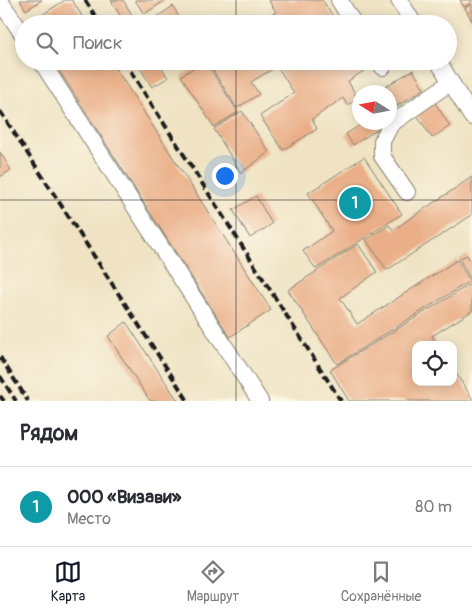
<!DOCTYPE html>
<html lang="ru">
<head>
<meta charset="utf-8">
<style>
	:root { --surface:#fff; --page:#f7f7f7; --text:#2b2b33; --muted:#7c7c81; --line:#e1e1e2; --accent:#111827 }
	body { margin:0; font-family:Pangolin,sans-serif; background:var(--page); color:var(--text) }
	.controls { position:absolute; right:15px; bottom:15px; display:grid; overflow:hidden; border-radius:10px; box-shadow:0 2px 12px #0003 }
	.controls button { width:45px; height:45px; display:grid; place-items:center; padding:0; border:0; border-bottom:1px solid var(--line); background:var(--surface); color:var(--text); font:25px sans-serif }
	.compass { position:absolute; left:352px; top:85px; width:45px; height:45px; border-radius:50%; background:var(--surface); box-shadow:0 2px 12px #0003; rotate:281deg }
	.you { position:absolute; left:224px; top:175px; width:18px; height:18px; margin:-12px; border:4px solid #fff; border-radius:50%; background:#1a73e8; box-shadow:0 0 0 8px #1a73e833 }
	.badge { display:grid; place-items:center; width:32px; height:32px; border-radius:50%; background:var(--accent); color:#fff; font-size:16px; font-weight:700 }
	.pin { position:absolute; translate:-50% -50%; border:2px solid #fff; box-shadow:0 1px 5px #0006 }
	.list { margin:0; padding:0; list-style:none }
	h2 { display:flex; justify-content:space-between; align-items:center; height:65px; margin:0; padding:0 20px; font-size:21px }
	h2 small { font-size:16px; font-weight:400; color:var(--muted) }
	.list li { display:grid; grid-template-columns:32px 1fr auto; gap:15px; align-items:center; box-sizing:border-box; height:80px; padding:0 20px; border-top:1px solid var(--line) }
	.list b { display:block; font-size:19px; white-space:nowrap }
	.list p { margin:0; font-size:16px; white-space:nowrap; color:var(--muted) }
	.list em { font-size:16px; font-style:normal; color:var(--muted) }
	.icon { flex:none; width:28px; height:28px; fill:none; stroke:currentColor; stroke-width:2; stroke-linecap:round; stroke-linejoin:round }
	.map { position:relative; flex:none; width:472px; height:401px; overflow:hidden }
	.search { position:absolute; background:var(--surface); box-shadow:0 2px 12px #0003; left:15px; right:15px; top:15px; height:55px; display:flex; align-items:center; gap:12px; box-sizing:border-box; padding:0 18px; border-radius:28px; color:var(--muted); font-size:19px }
	.sheet { height:145px; background:var(--surface) }
	nav { display:flex; justify-content:space-around; align-items:center; box-sizing:border-box; height:70px; border-top:1px solid var(--line); background:var(--surface); font-size:14px; color:var(--muted) }
	nav a { display:grid; justify-items:center; gap:2px }
	nav .on { color:var(--accent) }
	.map>svg:first-child { display:block }
	.building { fill:#eaaf88 }
	.lines { fill:none; stroke-linecap:round; stroke-linejoin:round }
	.minor-casing { stroke:#868070; stroke-width:18 }
	.minor { stroke:#fff; stroke-width:16 }
	.rail { stroke:#1c1c1c; stroke-width:4; stroke-dasharray:8 4; stroke-linecap:butt }
	.grid { fill:none; stroke:#1c1c1c; stroke-width:1; stroke-opacity:0.55 }
</style>
</head>
<body>
<div class="map">
<svg width="472" height="401" viewBox="0 0 472 401">
	<rect width="100%" height="100%" fill="#fcf5e5"/>
	<filter id="ink" filterUnits="userSpaceOnUse"><feTurbulence type="fractalNoise" baseFrequency=".02" numOctaves="2"/><feDisplacementMap in="SourceGraphic" scale="10" xChannelSelector="R" yChannelSelector="G"/><feConvolveMatrix kernelMatrix="1 2 1 2 8 2 1 2 1" color-interpolation-filters="sRGB"/></filter>
	<filter id="wash" filterUnits="userSpaceOnUse"><feTurbulence type="fractalNoise" baseFrequency=".0096" numOctaves="4" result="noise"/><feDisplacementMap in="SourceGraphic" scale="20" xChannelSelector="R" yChannelSelector="G"/><feGaussianBlur stdDeviation="1.12" result="paint"/><feColorMatrix in="noise" values="0 0 0 0 0 0 0 0 0 0 0 0 0 0 0 0 0 1.4 0 .05"/><feComposite in="paint" operator="in"/></filter>
	<g filter="url(#wash)">
		<rect width="100%" height="100%" fill="#efe3c3"/>
		<g id="blocks">
			<!-- building -->
			<path class="building" d="M20,0h22l-16,10z
				M65,0h7l15,24h-59z
				M111,0h12l14,23 -12,1z
				M135,0h31l-22,14z
				M270,0h52l16,24h-78l-1,-2 17,-10 -7,-11z
				M460,0h12v2l-8,5z
				M472,4v17l-7,-13z
				M173,6l10,18h-31l-1,-3z
				M53,61h58l160,249 -41,27z
				M144,61h14l10,17 -16,9 -14,-22z
				M204,61h1l33,51 -24,15 -33,-51z
				M207,61h65l4,6 -25,15 8,12 -22,14z
				M274,61h90l4,7 -20,13 10,18 -11,6 -4,-7 -31,21 5,10 -34,21 -23,-34 34,-23z
				M413,70l11,19 -27,17 -12,-19z
				M435,103l15,23 -18,12 -15,-23z
				M242,111l27,41 -28,21 -27,-44z
				M365,122h14l2,5 -28,18 -7,-11z
				M0,152l11,18 -11,7z
				M364,157l38,57 -86,55 -13,-18 29,-20 -24,-38z
				M472,177v38l-85,55 -21,-30 23,-15 4,5z
				M256,196l16,28 -22,14 -17,-28z
				M358,244l19,28 -37,26 17,26 100,-64 13,21 -133,83 -49,-74z
				M467,255l5,8v18l-13,-22z
				M472,283v28l-40,25 5,9h-21v37h37v-13l19,29v3h-123l-19,-31z
				M126,322l52,79h-28l-42,-65z"/>
		</g>
	</g>
	<g filter="url(#ink)">
		<use href="#blocks" fill-opacity="0" stroke="#868070" stroke-width="1"/>
		<g class="lines">
			<defs>
				<path id="minor" d="M339,0l15,24
					M399,0l15,24
					M0,1l24,35
					M41,61l219,340
					M379,61l4,6
					M438,61l34,56
					M407,192l-25,-36v-15l9,-17 60,-42"/>
			</defs>
			<!-- minor casing -->
			<use href="#minor" class="minor-casing"/>
			<!-- minor -->
			<use href="#minor" class="minor"/>
			<!-- rail -->
			<path class="rail" d="M85,0l15,24
				M124,61l217,340
				M0,111l188,290
				M0,357l28,44
				M0,376l16,25
				M0,396l4,5"/>
		</g>
	</g>
	<!-- grid -->
	<path class="grid" d="M236,0v24M236,61v340M0,200h472"/>
</svg>
<div class="controls">
<button><svg class="icon" aria-label="locate" viewBox="0 0 24 24"><circle cx="12" cy="12" r="6"/><path d="M12 2v4M12 18v4M2 12h4M18 12h4"/></svg></button>
</div>
<svg class="compass" viewBox="-18 -18 36 36"><path d="M0-13l5 13h-10z" fill="#e53935"/><path d="M0 13l5-13h-10z" fill="#7c7c81"/></svg>
<div class="you"></div>
<div class="pin badge" style="left:355px;top:203px;background:#0f9aa8">1</div>
<div class="search"><svg class="icon" aria-label="search" viewBox="0 0 24 24"><circle cx="10" cy="10" r="6"/><path d="M15 15l6 6"/></svg>Поиск</div>
</div>
<section class="sheet">
<h2>Рядом<small></small></h2>
<ul class="list">
<li><span class="badge" style="background:#0f9aa8">1</span><div><b>ООО «Визави»</b><p>Место</p></div><em>80 m</em></li>
</ul>
</section>
<nav>
<a class="on"><svg class="icon" aria-label="map" viewBox="0 0 24 24"><path d="M3 6l6-2 6 2 6-2v14l-6 2-6-2-6 2zM9 4v14M15 6v14"/></svg>Карта</a>
<a><svg class="icon" aria-label="directions" viewBox="0 0 24 24"><path d="M12 3l9 9-9 9-9-9zM9 14v-3h6M13 9l2 2-2 2"/></svg>Маршрут</a>
<a><svg class="icon" aria-label="saved" viewBox="0 0 24 24"><path d="M7 4h10v16l-5-4-5 4z"/></svg>Сохранённые</a>
</nav>
</body>
</html>
